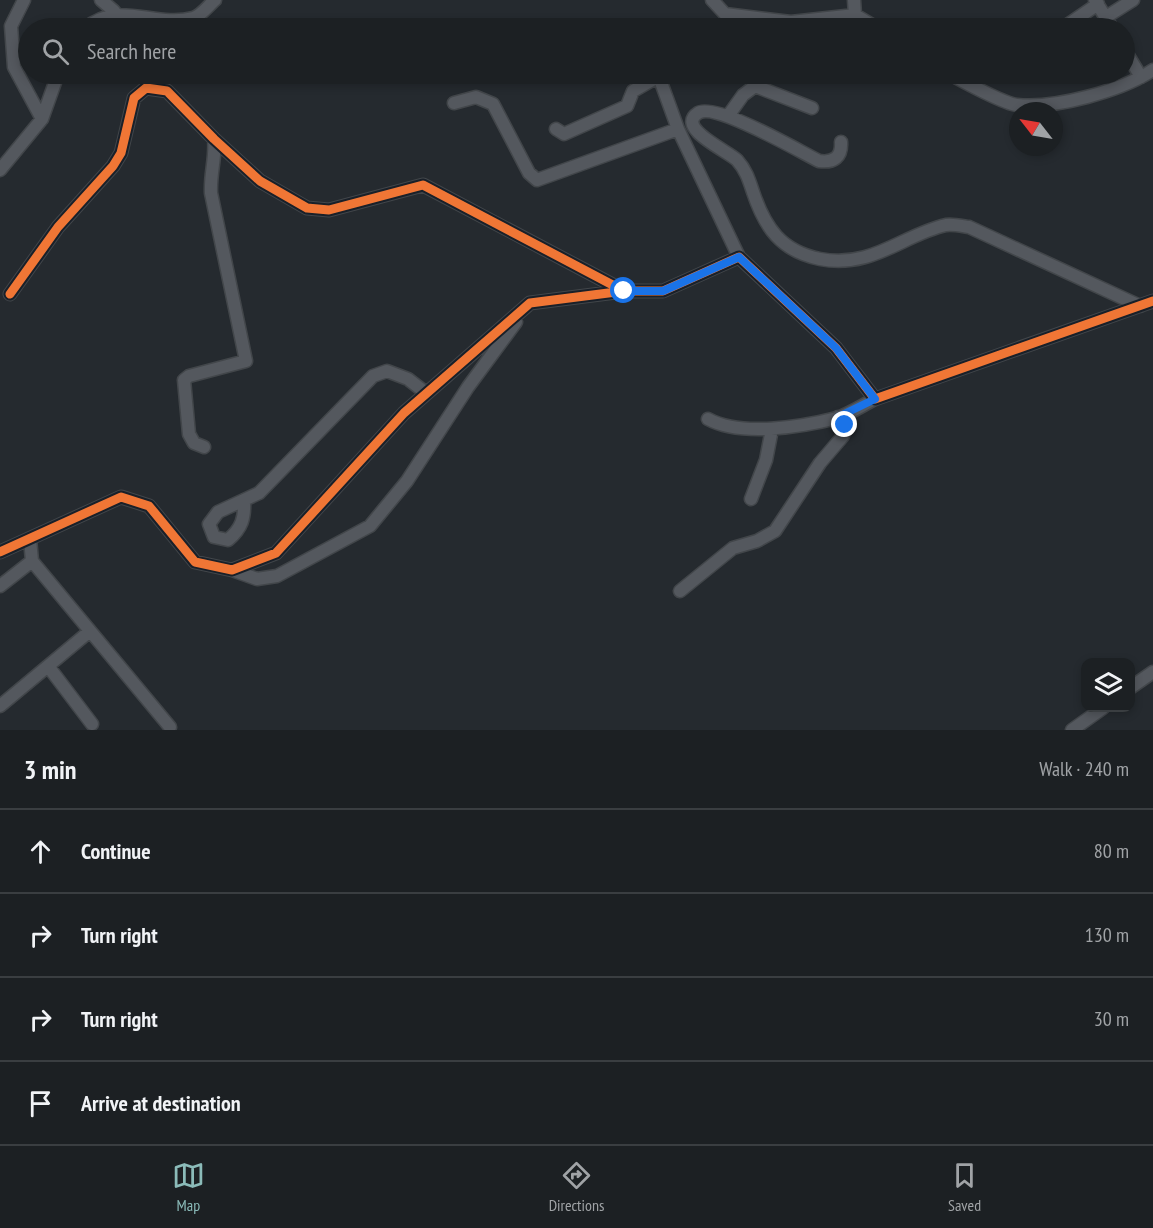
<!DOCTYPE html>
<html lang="en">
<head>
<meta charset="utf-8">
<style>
	:root { --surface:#1c2023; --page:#292d30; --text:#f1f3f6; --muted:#a0a3a6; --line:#3a3e41; --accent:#8bbbb9 }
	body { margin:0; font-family:"PT Sans Narrow",sans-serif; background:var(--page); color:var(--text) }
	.controls { position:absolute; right:18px; bottom:18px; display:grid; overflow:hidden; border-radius:12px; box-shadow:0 3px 9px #0003 }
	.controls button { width:54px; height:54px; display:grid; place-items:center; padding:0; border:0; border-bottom:2px solid var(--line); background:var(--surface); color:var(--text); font:30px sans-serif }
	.compass { position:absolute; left:1009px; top:102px; width:54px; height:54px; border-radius:50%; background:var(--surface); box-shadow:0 3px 9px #0003; rotate:301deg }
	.stop { position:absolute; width:18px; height:18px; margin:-14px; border:4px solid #1a73e8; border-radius:50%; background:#fff }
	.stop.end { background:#1a73e8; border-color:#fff; box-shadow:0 2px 6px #0008 }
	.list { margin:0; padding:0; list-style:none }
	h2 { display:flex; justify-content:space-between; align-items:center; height:78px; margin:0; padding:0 24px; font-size:26px }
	h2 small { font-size:20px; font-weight:400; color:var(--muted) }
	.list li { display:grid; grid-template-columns:39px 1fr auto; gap:18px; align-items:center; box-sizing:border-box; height:84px; padding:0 24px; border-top:2px solid var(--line) }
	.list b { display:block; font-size:22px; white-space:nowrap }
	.list em { font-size:20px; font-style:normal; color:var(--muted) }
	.icon { flex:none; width:33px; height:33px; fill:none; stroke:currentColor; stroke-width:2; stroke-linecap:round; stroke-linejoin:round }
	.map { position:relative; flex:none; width:1153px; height:730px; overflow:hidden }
	.search { position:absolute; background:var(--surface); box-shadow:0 3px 9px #0003; left:18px; right:18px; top:18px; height:66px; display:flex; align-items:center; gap:15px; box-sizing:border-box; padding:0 21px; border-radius:33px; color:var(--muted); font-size:22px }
	.sheet { height:414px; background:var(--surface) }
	nav { display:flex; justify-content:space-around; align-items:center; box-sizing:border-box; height:84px; border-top:2px solid var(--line); background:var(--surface); font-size:16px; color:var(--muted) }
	nav a { display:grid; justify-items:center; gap:3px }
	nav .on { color:var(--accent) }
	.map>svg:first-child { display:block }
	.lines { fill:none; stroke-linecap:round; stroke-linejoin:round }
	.minor-casing { stroke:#42464a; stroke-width:15 }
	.minor { stroke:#54585e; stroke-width:12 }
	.cycleway-casing { stroke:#192029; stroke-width:13 }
	.cycleway { stroke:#f07635; stroke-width:9 }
	.route { stroke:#1a73e8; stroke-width:8 }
</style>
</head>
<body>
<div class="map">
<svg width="1153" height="730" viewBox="0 0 1153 730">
	<rect width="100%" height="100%" fill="#252a2f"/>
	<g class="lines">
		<defs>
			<path id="minor" d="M24,0l-13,26 3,41 28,52
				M101,0l13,11
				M712,0l13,14 66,8 64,-7 22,13
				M854,0l1,15
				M1095,0l17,28
				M1106,17l27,-17
				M86,28c32,-28 69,0 107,-10 8,-2 16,-13 22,-18
				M1063,28l35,-24
				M1124,49l17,28
				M658,74l20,55 61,128
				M950,74c12,7 55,30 67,31 38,4 104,-14 136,-35
				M454,103l22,-6 17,7 36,69 8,7 141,-51
				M728,116l15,-21 12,-9 57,22
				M556,129l8,5 63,-28 6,-15 26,-15
				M841,142c1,15 -7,21 -22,19 -20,-10 -104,-59 -121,-48 -23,15 30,38 39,47 9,10 12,20 16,32 12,36 28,59 67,67 52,10 82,-24 126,-34 7,-1 16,1 23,2l171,79
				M0,170l42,-51 16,-45
				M10,294l48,-67 55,-61 8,-13 13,-55 12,-10 21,3 47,48 46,42 47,27 22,2 94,-25 201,106
				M708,419c33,18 93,8 129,-1 12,-4 26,-13 38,-19
				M204,447l-10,-4 -5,-9 -5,-54 5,-4 57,-15 -35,-168c-1,-20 5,-35 3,-54
				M751,499l15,-39 6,-31
				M244,500c1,18 -2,28 -16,40l-14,-3 -5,-13 9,-12 41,-19 114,-117 14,-5 21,8 18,14
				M30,539l2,22 138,166
				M0,552l121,-55 28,9 46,56 37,8 44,-17 128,-140 126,-110 94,-12h39l76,-34 97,91 39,51 278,-98
				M232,570l25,9 20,-3 93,-50 37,-45 61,-94 48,-65
				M0,586l32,-25
				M680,591l53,-43 24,-7 18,-10 45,-68 23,-27 2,-11 -7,-8
				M48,666l44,58
				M1130,688l23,-16
				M0,706l90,-75
				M1072,730l31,-22"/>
		</defs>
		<!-- minor casing -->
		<use href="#minor" class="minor-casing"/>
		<!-- minor -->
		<use href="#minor" class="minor"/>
		<defs>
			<path id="cycleway" d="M10,294l48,-67 55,-61 8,-13 13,-55 12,-10 21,3 47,48 46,42 47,27 22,2 94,-25 201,106
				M0,552l121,-55 28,9 46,56 37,8 44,-17 128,-140 126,-110 94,-12h39l76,-34 97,91 39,51 278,-98"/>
		</defs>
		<!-- cycleway casing -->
		<use href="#cycleway" class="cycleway-casing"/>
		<!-- cycleway -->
		<use href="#cycleway" class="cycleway"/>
	</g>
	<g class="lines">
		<!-- route -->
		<path class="route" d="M624,291h39l76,-34 97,91 39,51 -37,18 7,8"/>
	</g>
</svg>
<div class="controls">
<button><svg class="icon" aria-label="layers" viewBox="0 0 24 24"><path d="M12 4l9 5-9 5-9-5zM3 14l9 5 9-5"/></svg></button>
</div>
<svg class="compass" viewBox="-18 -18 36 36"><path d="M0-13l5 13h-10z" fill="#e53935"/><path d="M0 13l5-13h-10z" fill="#a0a3a6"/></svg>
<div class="stop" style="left:624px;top:291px"></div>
<div class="stop end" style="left:845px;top:425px"></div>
<div class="search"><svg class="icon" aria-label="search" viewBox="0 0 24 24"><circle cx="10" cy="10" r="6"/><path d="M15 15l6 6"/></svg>Search here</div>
</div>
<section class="sheet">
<h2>3 min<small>Walk · 240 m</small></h2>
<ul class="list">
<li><svg class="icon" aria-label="ahead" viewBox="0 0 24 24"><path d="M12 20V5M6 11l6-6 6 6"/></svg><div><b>Continue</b></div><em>80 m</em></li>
<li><svg class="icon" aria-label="right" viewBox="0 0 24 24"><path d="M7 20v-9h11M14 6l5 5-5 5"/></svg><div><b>Turn right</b></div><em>130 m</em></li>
<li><svg class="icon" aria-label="right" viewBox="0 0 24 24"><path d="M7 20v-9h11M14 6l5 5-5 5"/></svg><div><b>Turn right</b></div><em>30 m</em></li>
<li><svg class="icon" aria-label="arrive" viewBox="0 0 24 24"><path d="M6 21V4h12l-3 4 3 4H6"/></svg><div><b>Arrive at destination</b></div></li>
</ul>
</section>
<nav>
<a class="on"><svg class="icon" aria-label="map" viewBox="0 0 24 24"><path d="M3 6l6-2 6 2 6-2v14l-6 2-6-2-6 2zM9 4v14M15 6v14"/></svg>Map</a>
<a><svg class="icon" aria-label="directions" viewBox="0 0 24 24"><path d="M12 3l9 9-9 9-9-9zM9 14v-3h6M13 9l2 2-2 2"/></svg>Directions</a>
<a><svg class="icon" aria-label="saved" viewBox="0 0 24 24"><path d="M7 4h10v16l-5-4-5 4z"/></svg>Saved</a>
</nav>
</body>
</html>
